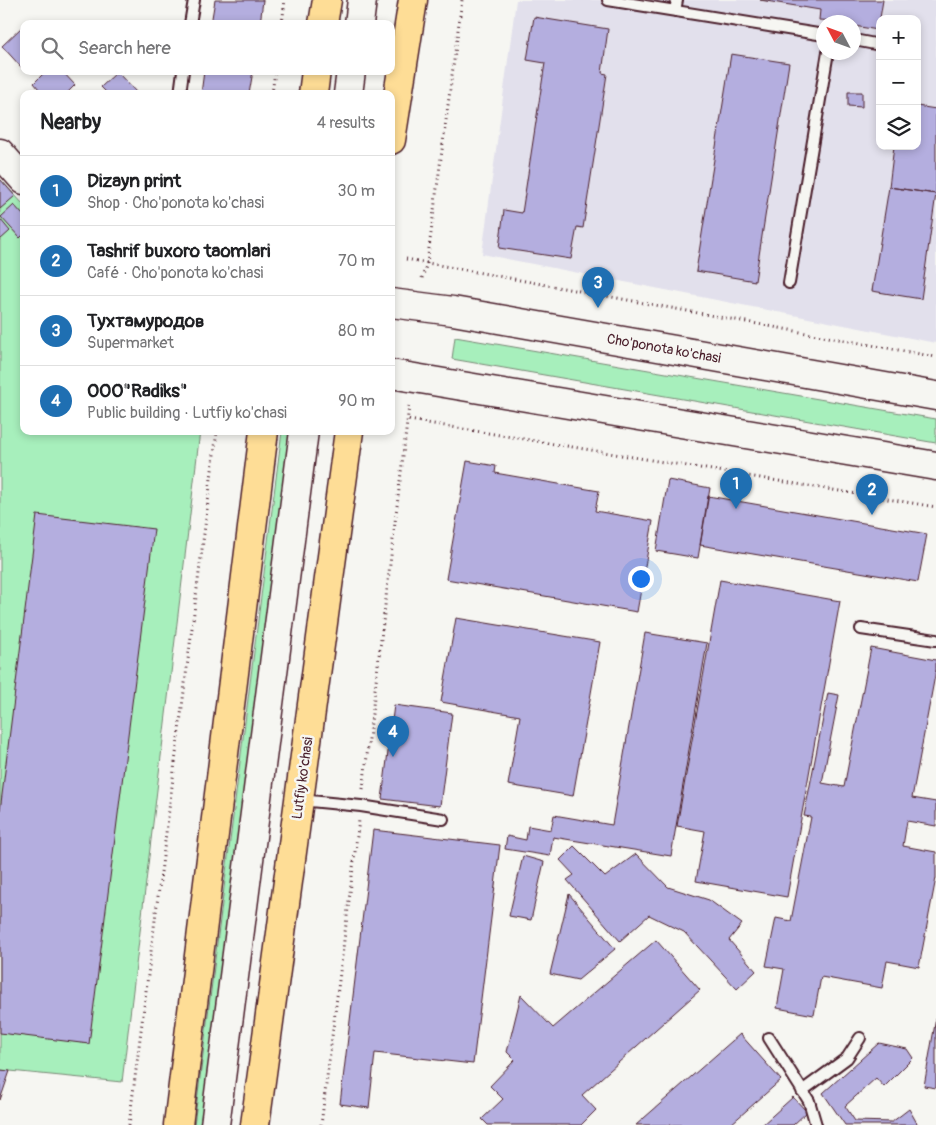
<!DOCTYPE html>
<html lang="en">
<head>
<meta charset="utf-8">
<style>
	:root { --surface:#fff; --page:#f6f6f6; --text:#202124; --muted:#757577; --line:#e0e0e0; --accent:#1f6fb2 }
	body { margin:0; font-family:Pangolin,sans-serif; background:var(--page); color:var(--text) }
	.controls { position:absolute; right:15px; top:15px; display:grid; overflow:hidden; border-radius:10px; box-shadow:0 2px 8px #0003 }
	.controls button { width:45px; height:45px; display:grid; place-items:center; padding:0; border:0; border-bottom:1px solid var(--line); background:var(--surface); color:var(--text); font:25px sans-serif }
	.compass { position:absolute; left:816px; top:15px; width:45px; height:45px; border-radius:50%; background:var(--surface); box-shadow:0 2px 8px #0003; rotate:311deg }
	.you { position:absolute; left:640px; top:578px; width:18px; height:18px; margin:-12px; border:4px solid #fff; border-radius:50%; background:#1a73e8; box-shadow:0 0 0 8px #1a73e833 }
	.badge { display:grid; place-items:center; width:32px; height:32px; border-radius:50%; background:var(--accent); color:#fff; font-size:16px; font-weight:700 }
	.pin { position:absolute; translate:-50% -41px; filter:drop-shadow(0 1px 2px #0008) }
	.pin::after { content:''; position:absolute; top:26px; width:18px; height:15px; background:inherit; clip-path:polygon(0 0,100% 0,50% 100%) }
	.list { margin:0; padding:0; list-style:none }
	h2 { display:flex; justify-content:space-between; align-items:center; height:65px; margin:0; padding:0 20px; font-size:21px }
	h2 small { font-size:16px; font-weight:400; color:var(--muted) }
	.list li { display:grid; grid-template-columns:32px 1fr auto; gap:15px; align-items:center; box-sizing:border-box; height:70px; padding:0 20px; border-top:1px solid var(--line) }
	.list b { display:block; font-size:19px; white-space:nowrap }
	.list p { margin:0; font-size:16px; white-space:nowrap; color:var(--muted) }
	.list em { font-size:16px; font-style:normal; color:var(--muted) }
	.icon { flex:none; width:28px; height:28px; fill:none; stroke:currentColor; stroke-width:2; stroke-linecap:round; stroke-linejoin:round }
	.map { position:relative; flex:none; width:936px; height:1125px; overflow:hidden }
	.search { position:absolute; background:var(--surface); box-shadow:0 2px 8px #0003; left:20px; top:20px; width:375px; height:55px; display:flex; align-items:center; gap:12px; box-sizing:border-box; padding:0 18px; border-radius:10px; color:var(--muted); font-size:19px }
	.panel { position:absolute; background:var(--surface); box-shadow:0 2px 8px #0003; left:20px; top:90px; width:375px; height:345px; border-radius:10px }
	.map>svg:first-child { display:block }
	.built { fill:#e2e0ec; fill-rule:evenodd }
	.green { fill:#a7efbc; stroke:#788774 }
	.building { fill:#b4aedf; stroke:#4a1f2b }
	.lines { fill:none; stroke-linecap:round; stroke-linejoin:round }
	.lane-casing { stroke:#4a1f2b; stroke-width:14 }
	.secondary-casing { stroke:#4a1f2b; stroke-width:31 }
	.primary-casing { stroke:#4a1f2b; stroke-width:31 }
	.path { stroke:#4a1f2b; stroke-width:3; stroke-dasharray:1 4; stroke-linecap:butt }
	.lane { stroke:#f6f6f2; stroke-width:10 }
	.secondary { stroke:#f6f6f2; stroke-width:28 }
	.primary { stroke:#fedd96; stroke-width:28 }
	.labels { text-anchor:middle; stroke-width:5; stroke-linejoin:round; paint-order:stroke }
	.street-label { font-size:14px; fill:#4a1f2b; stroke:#f6f6f2 }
</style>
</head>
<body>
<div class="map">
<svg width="936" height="1125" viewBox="0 0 936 1125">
	<rect width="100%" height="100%" fill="#f6f6f2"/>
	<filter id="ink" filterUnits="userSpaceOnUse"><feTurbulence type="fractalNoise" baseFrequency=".02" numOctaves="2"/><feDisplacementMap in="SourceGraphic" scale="10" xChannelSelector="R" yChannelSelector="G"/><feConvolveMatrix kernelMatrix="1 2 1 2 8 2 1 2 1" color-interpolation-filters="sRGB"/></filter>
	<g filter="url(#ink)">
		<!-- built -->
		<path class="built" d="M516,0h420v343l-454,-89zM880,19h37v127h-37zM824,22h30v30h-30z"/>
		<!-- green -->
		<path class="green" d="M0,179l24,26v226h176l-78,651 -122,-12z
			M455,337l481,82v24l-484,-84z
			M282,431h11l-88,694h-11z"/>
		<!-- building -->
		<path class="building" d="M215,0h48l-3,24h-49z
			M760,0h123l-5,30 -24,-4v-4l-35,-2 1,-10z
			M534,17l74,12 -6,44 5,1 -24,154 -6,-1 -6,32 -72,-11 5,-38 18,3 23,-150 -18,-3z
			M23,26l1,40 -2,2 -20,-22z
			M731,54l58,9 -34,218 -59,-10z
			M46,71h16l13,14 -9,9h-23l-9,-11z
			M204,71h49l-4,23h-48z
			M117,72l21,22h-30l-7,-7z
			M848,92h14v15l-14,-1z
			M917,106l19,3v85l-47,-7 5,-41h23z
			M0,179l15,17 -15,13z
			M889,187l47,7 -15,105 -49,-8z
			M14,205l10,11v18l-4,4 -19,-21z
			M0,219l10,12 -10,9z
			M467,461l29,5 -1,7 104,18 -4,20 58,10 -16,91 -191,-33z
			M668,480l42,8 -12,70 -42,-7z
			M708,496l219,38 -9,48 -218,-37z
			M37,515l117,14 -65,515 -89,-11v-222z
			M720,580l120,21 -53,296 -91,-16 9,-50 -28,-5z
			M456,618l144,24 -27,154 -65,-11 12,-69 -79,-14z
			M645,633l62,10 -36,213 -118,-19 -3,19 -45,-7 2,-13 19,4 2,-14 23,4 3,-15 58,10z
			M871,648l65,12v10l-24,128 24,4v24l-29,-5 -4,25 33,6v26l-17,89 -32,-6 -5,27 -61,-11 -7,38 -37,-7 7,-39 -18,-3 10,-48 15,3 20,-104 -7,-1 24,-123 11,2 -17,88 22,4z
			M394,705l58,8 -12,93 -58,-7z
			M373,830l127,15 -27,219 -98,-11 -6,55 -29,-4z
			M574,846l31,31 31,-23 32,33 41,13 33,24 -13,16 27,31 -19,18 -53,-57 -35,-17 -29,26 -53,-61 7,-5 -14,-15z
			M523,856l21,6 -13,58 -22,-4z
			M569,894l46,55 -37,31 -28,-6z
			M656,940l44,50 -118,105 14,15 -15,15h-93l-6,-6 21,-20 -13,-13 25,-26 -8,-8 14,-57 32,33z
			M936,1018v70l-12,-2z
			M740,1034l41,46 -51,45h-94z
			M879,1043l28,6 6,9 -29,29 -8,-9 -31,28 10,15 37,1 17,-13 9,16h-73l-22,-32z
			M0,1070l10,1 -10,29z
			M793,1097l14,15 -14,13h-31z"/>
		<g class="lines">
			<defs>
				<path id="lane" d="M608,0l216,35
					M675,11l2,-11
					M190,24l4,-24
					M854,40l26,5
					M180,94l3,-23
					M789,283l39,-231
					M861,629l75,11
					M300,800l61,6 82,13
					M769,1038l40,63 7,24
					M802,1091l45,-33 13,-20"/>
				<path id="secondary" d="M359,24l3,-24
					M348,94l3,-23
					M0,153l24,27
					M391,303l62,8 483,85
					M391,374l545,92
					M215,1125l89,-694"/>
				<path id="primary" d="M323,24l4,-24
					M313,94l3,-23
					M391,140l22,-140
					M178,1125l86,-694
					M255,1125l94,-694"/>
			</defs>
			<!-- lane casing -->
			<use href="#lane" class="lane-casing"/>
			<!-- secondary casing -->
			<use href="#secondary" class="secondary-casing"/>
			<!-- primary casing -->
			<use href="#primary" class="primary-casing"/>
			<!-- path -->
			<path class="path" d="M282,24l3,-24
				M272,94l3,-23
				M406,259l530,98
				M422,278l5,-15 35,-263
				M409,420l527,87
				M363,789l46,-383
				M129,1125l88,-694
				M321,1125l38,-305"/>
			<!-- lane -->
			<use href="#lane" class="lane"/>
			<!-- secondary -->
			<use href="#secondary" class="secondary"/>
			<!-- primary -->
			<use href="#primary" class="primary"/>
		</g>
	</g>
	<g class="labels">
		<!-- street labels -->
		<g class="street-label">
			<text transform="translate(664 348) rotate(10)" y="5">Cho'ponota ko'chasi</text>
			<text transform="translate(302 778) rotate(-82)" y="5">Lutfiy ko'chasi</text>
		</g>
	</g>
</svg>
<div class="controls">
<button>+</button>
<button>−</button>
<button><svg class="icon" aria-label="layers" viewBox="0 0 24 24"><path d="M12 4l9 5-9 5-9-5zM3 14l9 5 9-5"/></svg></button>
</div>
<svg class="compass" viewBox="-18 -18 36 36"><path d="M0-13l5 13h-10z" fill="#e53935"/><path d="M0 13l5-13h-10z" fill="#757577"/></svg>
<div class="you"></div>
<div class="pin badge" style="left:736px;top:509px">1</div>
<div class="pin badge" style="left:872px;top:515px">2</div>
<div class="pin badge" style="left:598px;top:308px">3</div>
<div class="pin badge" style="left:393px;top:757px">4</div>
<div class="search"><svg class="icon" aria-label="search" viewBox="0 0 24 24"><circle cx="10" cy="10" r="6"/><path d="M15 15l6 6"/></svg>Search here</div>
<section class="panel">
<h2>Nearby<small>4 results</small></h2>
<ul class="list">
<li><span class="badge">1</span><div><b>Dizayn print</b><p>Shop · Cho'ponota ko'chasi</p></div><em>30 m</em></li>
<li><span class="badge">2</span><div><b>Tashrif buxoro taomlari</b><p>Café · Cho'ponota ko'chasi</p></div><em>70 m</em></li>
<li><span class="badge">3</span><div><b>Тухтамуродов</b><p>Supermarket</p></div><em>80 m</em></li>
<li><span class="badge">4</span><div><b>OOO&quot;Radiks&quot;</b><p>Public building · Lutfiy ko'chasi</p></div><em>90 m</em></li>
</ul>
</section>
</div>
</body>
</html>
